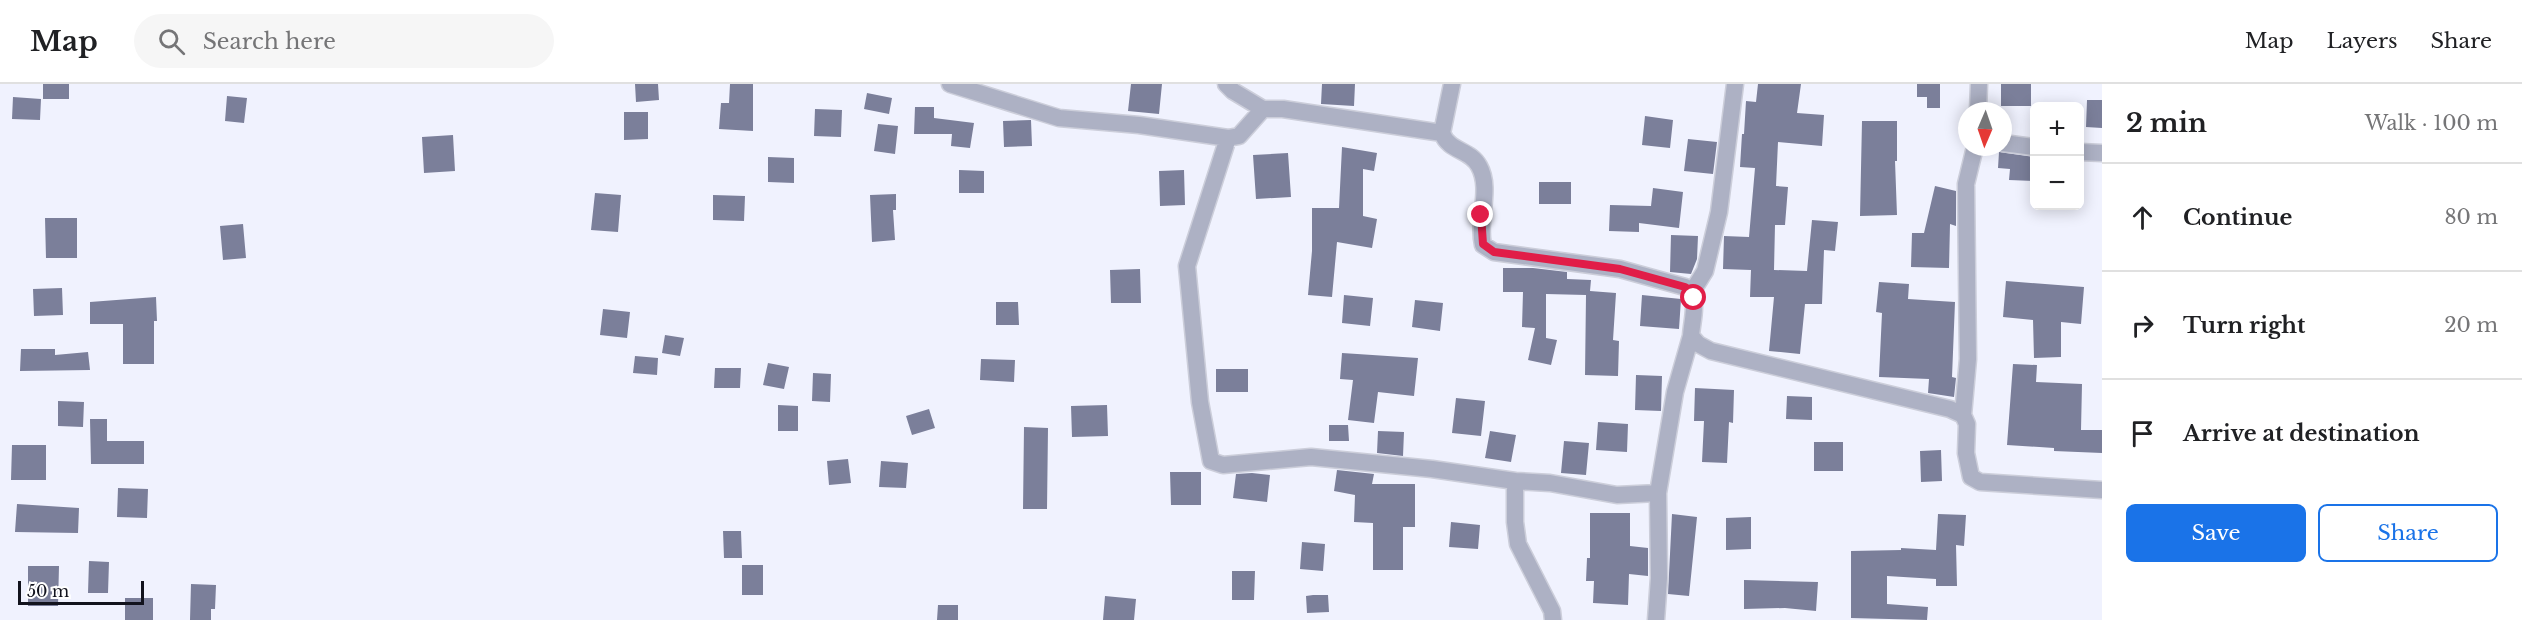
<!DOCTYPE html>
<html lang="en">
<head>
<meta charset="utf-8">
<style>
	:root { --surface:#fff; --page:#f6f6f6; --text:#202124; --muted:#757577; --line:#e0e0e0; --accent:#1a73e8 }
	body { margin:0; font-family:"Libre Baskerville",serif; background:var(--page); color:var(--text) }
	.controls { position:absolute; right:18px; top:18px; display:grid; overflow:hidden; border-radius:9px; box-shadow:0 3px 15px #0003 }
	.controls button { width:54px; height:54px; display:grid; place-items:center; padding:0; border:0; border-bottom:2px solid var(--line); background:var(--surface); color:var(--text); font:30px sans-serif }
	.compass { position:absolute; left:1958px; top:18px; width:54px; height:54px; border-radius:50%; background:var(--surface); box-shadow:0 3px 15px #0003; rotate:182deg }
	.scale { position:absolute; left:18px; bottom:15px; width:126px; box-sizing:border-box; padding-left:6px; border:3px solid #12131d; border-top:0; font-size:16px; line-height:21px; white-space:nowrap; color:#12131d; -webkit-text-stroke:4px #fff; paint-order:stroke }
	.stop { position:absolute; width:18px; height:18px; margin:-14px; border:4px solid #e11d48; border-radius:50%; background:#fff }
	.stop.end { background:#e11d48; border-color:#fff; box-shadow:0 2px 6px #0008 }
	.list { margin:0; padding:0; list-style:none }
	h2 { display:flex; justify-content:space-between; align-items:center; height:78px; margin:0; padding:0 24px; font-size:26px }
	h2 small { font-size:20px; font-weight:400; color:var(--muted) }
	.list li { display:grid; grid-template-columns:39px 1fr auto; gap:18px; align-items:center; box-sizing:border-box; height:108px; padding:0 24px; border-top:2px solid var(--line) }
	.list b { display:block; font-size:22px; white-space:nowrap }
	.list em { font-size:20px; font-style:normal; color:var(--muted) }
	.actions { display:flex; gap:12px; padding:18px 24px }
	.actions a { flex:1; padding:14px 0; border:2px solid var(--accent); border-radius:9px; text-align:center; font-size:21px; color:var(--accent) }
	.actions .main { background:var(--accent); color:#fff }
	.icon { flex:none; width:33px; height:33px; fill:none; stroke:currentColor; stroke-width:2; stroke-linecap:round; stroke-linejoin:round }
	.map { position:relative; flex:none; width:2102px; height:536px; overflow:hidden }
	header { display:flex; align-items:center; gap:36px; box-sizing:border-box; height:84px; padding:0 30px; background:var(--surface); border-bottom:2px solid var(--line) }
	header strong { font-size:28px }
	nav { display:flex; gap:33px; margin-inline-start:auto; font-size:21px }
	.search { width:420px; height:54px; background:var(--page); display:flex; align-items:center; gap:15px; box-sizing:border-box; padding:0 21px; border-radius:33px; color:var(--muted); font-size:22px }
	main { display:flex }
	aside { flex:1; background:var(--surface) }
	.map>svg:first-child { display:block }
	.building { fill:#7b7f9a }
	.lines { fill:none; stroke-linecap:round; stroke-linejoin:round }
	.minor-casing { stroke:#ccceda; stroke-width:19 }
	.minor { stroke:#adb1c4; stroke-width:16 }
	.route { stroke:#e11d48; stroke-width:8 }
</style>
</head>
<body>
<header>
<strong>Map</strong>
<div class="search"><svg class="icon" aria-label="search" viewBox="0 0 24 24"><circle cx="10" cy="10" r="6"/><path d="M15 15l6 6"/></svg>Search here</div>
<nav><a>Map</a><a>Layers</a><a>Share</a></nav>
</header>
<main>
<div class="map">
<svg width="2102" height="536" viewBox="0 0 2102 536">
	<rect width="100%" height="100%" fill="#f0f2fe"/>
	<!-- building -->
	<path class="building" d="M43,0h26v15h-26z
		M635,0h23l1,16 -23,2z
		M730,0h23v47l-34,-2 2,-26h8z
		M1131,0h31l-3,30 -31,-3z
		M1322,0h33l-1,22 -33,-2z
		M1758,0h43l-4,29 27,2 -2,31 -44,-4 -2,44 12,1 -3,38h-10l-1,45 33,1 5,-51 26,2 -3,29 -11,-1 -2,54h-17l-5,50 -31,-3 5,-54h-24l1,-27 -28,-1 1,-33 25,1 6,-69 -15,-1 2,-33h2l2,-33 10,1z
		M1917,0h23v24h-13v-11h-10z
		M2001,0h30v22h-30z
		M867,9l25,5 -3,16 -25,-5z
		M227,12l20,2 -3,25 -19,-2z
		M13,13l28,2 -1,21 -28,-1z
		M2087,16h15v28l-16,-1z
		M915,23h19v11l40,5 -4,25 -19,-2 1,-12h-38z
		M815,25l27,1 -1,27 -27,-1z
		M624,28h24v27l-24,1z
		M1645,32l28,4 -3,28 -28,-3z
		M1031,36l1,26 -28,1 -1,-26z
		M1862,37h35v40h-2l2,54 -37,1z
		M878,40l20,2 -3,28 -21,-3z
		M453,51l2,36 -31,2 -2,-36z
		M1688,55l29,3 -4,32 -29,-3z
		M1342,63l35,6 -3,18 -11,-2v47l14,3 -5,29 -35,-6 -5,55 -24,-2 4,-44v-43h27z
		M1999,68l35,5v24l-25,-1 1,-11 -12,-1z
		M1288,69l3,44 -35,2 -3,-44z
		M768,73l26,1v25l-26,-1z
		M959,86l25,1v22h-25z
		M1184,86l1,35 -25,1 -1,-35z
		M1539,98h32v22h-32z
		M1935,102l21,5v35l-6,-2 -1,44 -38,-1 1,-34h12z
		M1653,104l30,4 -4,36 -40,-5v9l-30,-1 1,-26 41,1z
		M595,109l26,2 -3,37 -27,-2z
		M896,110v16h-3l2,30 -23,2 -2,-47z
		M713,111l32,1 -1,25 -31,-1z
		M45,134h32v40h-31z
		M243,140l3,34 -23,2 -3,-34z
		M1671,151l27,1 -1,23 -6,15 -21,-2z
		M1503,184h30l34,4v7l24,1 -1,11 26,2 -3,47 6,1 -1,35 -33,-1 1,-80 -40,-1v44l11,2 -6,25 -23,-5 7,-32 -13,-1 1,-35h-20z
		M1140,185l1,34h-30l-1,-33z
		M2006,197l78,6 -3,37 -20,-2v35l-27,1 -1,-38 -30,-3z
		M1879,198l30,2 -1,15 47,3 -3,75 4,1 -2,19 -26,-4 1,-14 -50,-2 3,-64 -6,-1z
		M62,204l1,27 -29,1 -1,-27z
		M1344,211l29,3 -3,28 -28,-3z
		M1642,211l39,4 -2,30 -39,-3z
		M156,213l1,24h-3v43h-31v-40h-33v-22z
		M1415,216l28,3 -3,28 -28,-4z
		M996,218h22l1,23h-23z
		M603,225l27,3 -3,26 -27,-3z
		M665,251l19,3 -4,18 -18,-3z
		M21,265h34v6l33,-3 2,18 -70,1z
		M1342,269l76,5 -4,38 -36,-4 -4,31 -26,-3 5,-40 -13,-1z
		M635,272l23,2 -1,17 -24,-2z
		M981,275l34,1 -1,22 -34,-2z
		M768,279l21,4 -5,22 -21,-4z
		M2013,280l24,1 -1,17 46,2 -1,46h21v23l-48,-2v-3l-47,-3z
		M715,284h26l-1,20h-26z
		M1216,285h32v23h-32z
		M813,289l18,1 -1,28 -18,-1z
		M1636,291l26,1 -1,35 -26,-1z
		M1695,304l39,2 -1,33 -4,-1 -2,41 -25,-1 2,-41h-10z
		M1787,312l25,1v23l-26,-1z
		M1456,314l29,3 -4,35 -29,-3z
		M58,317l26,1 -1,25 -25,-1z
		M778,321l20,1v25h-20z
		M1107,321l1,31 -36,1 -1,-31z
		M929,325l6,19 -23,7 -6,-19z
		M90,335h17v22h37v23h-53z
		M1598,338l30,2 -1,28 -31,-2z
		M1329,341h19l1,16h-20z
		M1024,343l24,1 -1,81h-24z
		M1378,347l26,1 -1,24 -26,-3z
		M1490,347l26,4 -5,27 -26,-4z
		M1564,357l25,2 -3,32 -25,-2z
		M1814,358h29v29h-29z
		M12,361h34v35h-35z
		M1941,366l1,31 -21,1 -1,-31z
		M848,375l3,24 -22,2 -2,-24z
		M881,377l27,2 -2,25 -27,-1z
		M1337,386l37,4 -2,10h43v43h-12v43h-30v-47l-19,-1 1,-27 -21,-4z
		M1170,388h31v33h-30z
		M1252,389l18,2 -3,27 -34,-4 3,-24z
		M118,404l30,1 -1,29 -30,-1z
		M17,420l62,4 -1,25 -63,-1z
		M1590,429h40v33l18,2v28l-19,-2 -1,31 -35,-2 1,-22h-8l1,-23h3z
		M1672,430l25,3 -8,79 -21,-2z
		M1938,430l28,1 -2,31 -8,-1 1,41h-21v-7l-49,-3v28l41,3 -1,13 -76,-2v-67l50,-1v-2l35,2z
		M1751,433v32l-25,1v-32z
		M1451,438l29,3 -2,24 -29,-2z
		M723,447h18l1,27h-18z
		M1302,458l23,2 -2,27 -23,-2z
		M89,477l20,1 -1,31h-20z
		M742,481h21v30h-21z
		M28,482h31l-1,40h-30z
		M1232,487h23l-1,29h-22z
		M1744,496l74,2 -2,29 -31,-3 -41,1z
		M191,500l25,1 -1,24h-4v11h-21z
		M1313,511h15l1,17 -22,1 -1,-17z
		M1105,512l31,3 -2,21h-31z
		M125,514h28v22h-28z
		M938,521h20v15h-21z"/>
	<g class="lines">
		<defs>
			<path id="minor" d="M950,0l109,34 80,7 89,13 11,-2 24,-27h20l159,24c7,19 28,16 37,33 13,23 -2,53 4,79l11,7 126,17 65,18c15,12 7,31 6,49l7,8 13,7 239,58 13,6 4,9 -1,29 5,24 9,5 122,8
				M1226,0l7,7 30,18
				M1978,27l1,-27
				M1442,49l10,-49
				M1228,54l-41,128 13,136 11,59 12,4 88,-8 121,12 83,12v41l3,22 34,67 1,9
				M2003,59l31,4
				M2080,68l22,1
				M1692,208l13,-21 14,-59 16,-128
				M1963,331l5,-56 -2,-175 9,-37
				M1515,397l35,2 67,12 41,-2
				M1656,536l3,-42 -1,-85 17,-101 16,-56"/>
		</defs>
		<!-- minor casing -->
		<use href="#minor" class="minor-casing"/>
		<!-- minor -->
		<use href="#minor" class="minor"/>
	</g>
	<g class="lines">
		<!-- route -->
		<path class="route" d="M1481,131l2,29 11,8 126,17 65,18 7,5 2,6"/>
	</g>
</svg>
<div class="controls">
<button>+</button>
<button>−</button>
</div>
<svg class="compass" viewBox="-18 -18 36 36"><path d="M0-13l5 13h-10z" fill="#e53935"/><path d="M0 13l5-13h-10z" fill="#757577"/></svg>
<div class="scale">50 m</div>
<div class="stop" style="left:1694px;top:214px"></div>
<div class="stop end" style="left:1481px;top:131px"></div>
</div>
<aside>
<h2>2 min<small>Walk · 100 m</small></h2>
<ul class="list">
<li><svg class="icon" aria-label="ahead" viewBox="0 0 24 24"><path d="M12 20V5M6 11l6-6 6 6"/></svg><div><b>Continue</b></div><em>80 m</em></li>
<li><svg class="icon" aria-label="right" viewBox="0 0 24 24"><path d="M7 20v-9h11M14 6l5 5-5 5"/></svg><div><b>Turn right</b></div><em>20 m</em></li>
<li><svg class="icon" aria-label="arrive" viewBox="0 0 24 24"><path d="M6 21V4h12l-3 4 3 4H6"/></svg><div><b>Arrive at destination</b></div></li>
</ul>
<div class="actions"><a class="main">Save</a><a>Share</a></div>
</aside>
</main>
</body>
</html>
